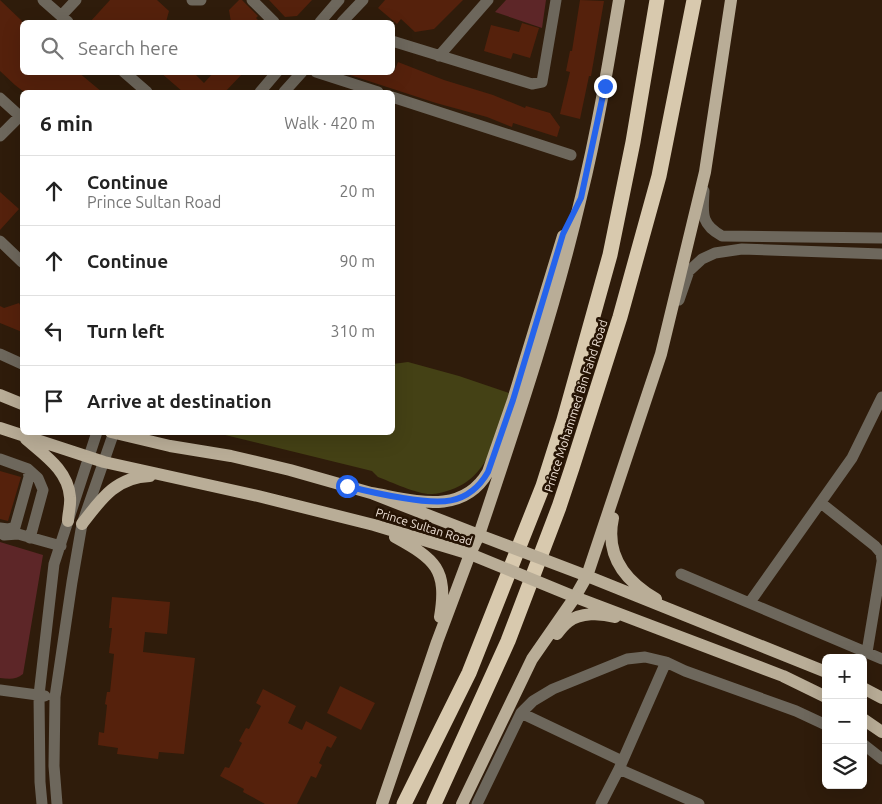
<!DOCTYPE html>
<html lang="en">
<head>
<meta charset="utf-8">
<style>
	:root { --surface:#fff; --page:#f6f6f6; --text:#222; --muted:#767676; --line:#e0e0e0 }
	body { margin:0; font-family:Ubuntu,sans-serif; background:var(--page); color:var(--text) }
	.controls { position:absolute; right:15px; bottom:15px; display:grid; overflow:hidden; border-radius:8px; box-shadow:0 5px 20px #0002 }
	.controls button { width:45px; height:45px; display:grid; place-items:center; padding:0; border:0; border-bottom:1px solid var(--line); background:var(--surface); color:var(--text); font:25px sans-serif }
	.stop { position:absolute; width:15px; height:15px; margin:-11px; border:4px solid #2563eb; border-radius:50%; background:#fff }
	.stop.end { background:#2563eb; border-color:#fff; box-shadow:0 1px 5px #0008 }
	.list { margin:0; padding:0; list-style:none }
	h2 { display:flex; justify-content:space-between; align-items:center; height:65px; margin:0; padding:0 20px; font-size:21px }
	h2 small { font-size:16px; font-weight:400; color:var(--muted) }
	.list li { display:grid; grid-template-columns:32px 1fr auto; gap:15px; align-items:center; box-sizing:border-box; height:70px; padding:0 20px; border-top:1px solid var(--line) }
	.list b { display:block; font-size:19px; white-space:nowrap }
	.list p { margin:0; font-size:16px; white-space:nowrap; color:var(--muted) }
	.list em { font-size:16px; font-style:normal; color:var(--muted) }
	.icon { flex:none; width:28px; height:28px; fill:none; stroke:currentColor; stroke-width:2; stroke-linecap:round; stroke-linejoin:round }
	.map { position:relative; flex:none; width:882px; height:804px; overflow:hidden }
	.search { position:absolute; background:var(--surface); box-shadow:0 5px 20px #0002; left:20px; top:20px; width:375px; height:55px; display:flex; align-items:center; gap:12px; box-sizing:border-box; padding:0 18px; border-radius:8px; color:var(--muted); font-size:19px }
	.panel { position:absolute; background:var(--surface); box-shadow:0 5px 20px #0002; left:20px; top:90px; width:375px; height:345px; border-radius:8px }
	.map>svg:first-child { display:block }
	.green { fill:#5d2628 }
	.water { fill:#444115 }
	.building { fill:#55210c }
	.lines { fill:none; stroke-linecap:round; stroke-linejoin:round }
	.minor { stroke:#6d675c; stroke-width:11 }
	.major { stroke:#b9ad97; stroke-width:12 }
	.highway { stroke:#d8c9ae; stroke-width:15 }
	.major-bridge { stroke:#b9ad97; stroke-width:12 }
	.route { stroke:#2563eb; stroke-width:6 }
	.labels { text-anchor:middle; stroke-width:5; stroke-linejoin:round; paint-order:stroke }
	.street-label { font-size:12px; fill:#eee1d6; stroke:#251303 }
</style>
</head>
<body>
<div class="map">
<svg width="882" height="804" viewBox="0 0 882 804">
	<rect width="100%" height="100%" fill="#2f1c0b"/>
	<!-- green -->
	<path class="green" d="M506,0h40l-4,28 -47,-16z
		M0,542l43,13 -20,119c-7,6 -14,5 -23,4z"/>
	<!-- water -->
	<path class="water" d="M408,362l51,14 50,17c-12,39 -17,85 -62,98 -4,1 -10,3 -15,3 -13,1 -41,-12 -54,-17l-6,-6 -155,-38 175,-1 1,-68z"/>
	<!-- building -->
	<path class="building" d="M0,0l22,21v51h56l24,20h-78l-9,-7 -15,-14z
		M110,0h47l12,11 -3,11h-76z
		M239,0h3l16,16 -2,2 4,4h-29l-2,-12z
		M269,0h43l-15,16 -12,1z
		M385,0h78l-29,29 -19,3 -14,-13 -4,5 -19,-16z
		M580,0l24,1 -13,75h-2l-9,43 -20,-5 10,-42 -4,-1 4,-20h2z
		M522,23l17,5 -9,30 -17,-5 -2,6 -27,-8 7,-26 28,7z
		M398,62l46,18 49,15 32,13 1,-2 24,7 10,14 -3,10 -44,-14 -1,4 -25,-10 -51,-14 -92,-30 50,-1z
		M160,72h33l11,11 10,-11h30l-19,20h-42z
		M0,192l19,17 -19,21z
		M19,303l1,2 2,-1v28l-22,-9v-17l4,2z
		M0,471l21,6 -13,44 -8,-2z
		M112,597l58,5 -3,32 -22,-2 -2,20 52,6 -11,96 -25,-2 -1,7 -41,-5 1,-6 -20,-3 1,-13 5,1 3,-28 -2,-1 2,-12h3l4,-38 -5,-1 3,-25h-3z
		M340,686l35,17 -14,27 -34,-17z
		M263,689l33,17 -8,17 14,7 4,-9 31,16 -6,11 -4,-2 -8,17 3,2 -6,13 -5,-2 -14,28h-32l-22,-12 1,-3 -24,-13 5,-9 4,1 13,-25 -3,-2 7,-13 3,1 12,-23 -5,-3z"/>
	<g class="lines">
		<!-- minor -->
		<path class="minor" d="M43,0l25,22
			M192,0h9
			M252,0l22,22
			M61,16l15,-16
			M320,22l19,-22
			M342,22l21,-22
			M392,41l140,43 10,-2 14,-82
			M439,56l49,-56
			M124,72l23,20
			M316,72l62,20
			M260,92l17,-20
			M284,92l18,-20
			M392,97l179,58
			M0,98l22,20
			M0,136l20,-20
			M704,191c-1,22 -4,33 18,45l160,2
			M0,241l22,21
			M679,300l10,-29 13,-12 13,-6 27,-4 140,5
			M0,354l22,10
			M0,459l28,10 10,9 5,12 -13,48
			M821,503l54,43 6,7 1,7
			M0,528l8,1 7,-2 14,-50 -1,-8
			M4,535l14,-1 43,12
			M681,574l201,85
			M750,602l102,-144 30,-61
			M867,652l15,-90
			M0,690l45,6
			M521,713l101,48
			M863,744l19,15
			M619,769l80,35
			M42,804l-2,-22 -1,-87 15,-131 43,-132
			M57,804l-3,-38 1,-69 17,-115 10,-58 32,-92
			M477,804l44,-91 12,-12 20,-12 74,-30 18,-2 21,5 19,9 111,40 30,14
			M601,804l18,-35 47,-107"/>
		<!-- major -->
		<path class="major" d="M0,395l22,9
			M0,428l104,34 154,34 116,29 96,29
			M111,432l59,14 61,10 59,14 81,23 108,42
			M26,439c18,16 42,31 44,58 1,8 -2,17 -2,24
			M371,493c42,7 91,24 117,-21l25,-72 50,-164
			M613,518c-8,37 12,63 43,81
			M82,524c19,-25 34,-47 68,-48
			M395,537c40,22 53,32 45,80
			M587,576l239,96
			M575,597l208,79 43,21
			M557,634c3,-4 7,-9 11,-12 12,-10 33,-9 47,-5
			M863,688l19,10
			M863,719l19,13
			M382,804l55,-162 33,-88 9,-19c37,-111 75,-223 102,-338 16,-65 27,-131 38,-197
			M462,804l70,-145 43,-62 12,-21 74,-222 44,-182 26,-172"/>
		<!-- highway -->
		<path class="highway" d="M404,804l65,-131 74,-187 21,-66 46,-165 23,-113 24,-142
			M434,804l74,-163 51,-134 13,-39 48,-151 39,-141 35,-176"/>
		<!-- major-bridge -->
		<path class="major-bridge" d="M479,535l108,41
			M470,554l105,43"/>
	</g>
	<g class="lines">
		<!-- route -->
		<path class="route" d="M347,486c19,5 37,9 56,12 35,6 65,9 85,-26l25,-72 50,-166 18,-36 24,-112"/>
	</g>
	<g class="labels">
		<!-- street labels -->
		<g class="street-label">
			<text transform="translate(576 406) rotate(-72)" y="4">Prince Mohammed Bin Fahd Road</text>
			<text transform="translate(424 527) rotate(17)" y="4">Prince Sultan Road</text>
		</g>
	</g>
</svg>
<div class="controls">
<button>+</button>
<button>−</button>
<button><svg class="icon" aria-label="layers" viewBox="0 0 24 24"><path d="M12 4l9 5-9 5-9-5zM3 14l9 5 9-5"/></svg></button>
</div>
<div class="stop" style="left:347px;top:486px"></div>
<div class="stop end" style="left:605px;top:86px"></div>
<div class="search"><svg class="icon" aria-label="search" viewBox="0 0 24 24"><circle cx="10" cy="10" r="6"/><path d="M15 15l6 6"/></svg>Search here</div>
<section class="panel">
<h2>6 min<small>Walk · 420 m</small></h2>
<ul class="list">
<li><svg class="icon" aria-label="ahead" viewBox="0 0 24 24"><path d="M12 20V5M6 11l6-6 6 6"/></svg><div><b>Continue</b><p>Prince Sultan Road</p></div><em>20 m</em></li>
<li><svg class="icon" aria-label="ahead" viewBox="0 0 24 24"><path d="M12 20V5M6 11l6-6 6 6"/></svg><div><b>Continue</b></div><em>90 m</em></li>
<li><svg class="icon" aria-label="left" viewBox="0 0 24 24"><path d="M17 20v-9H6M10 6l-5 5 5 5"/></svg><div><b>Turn left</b></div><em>310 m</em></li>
<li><svg class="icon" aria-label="arrive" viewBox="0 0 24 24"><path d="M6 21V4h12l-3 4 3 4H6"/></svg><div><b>Arrive at destination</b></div></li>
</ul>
</section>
</div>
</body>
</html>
